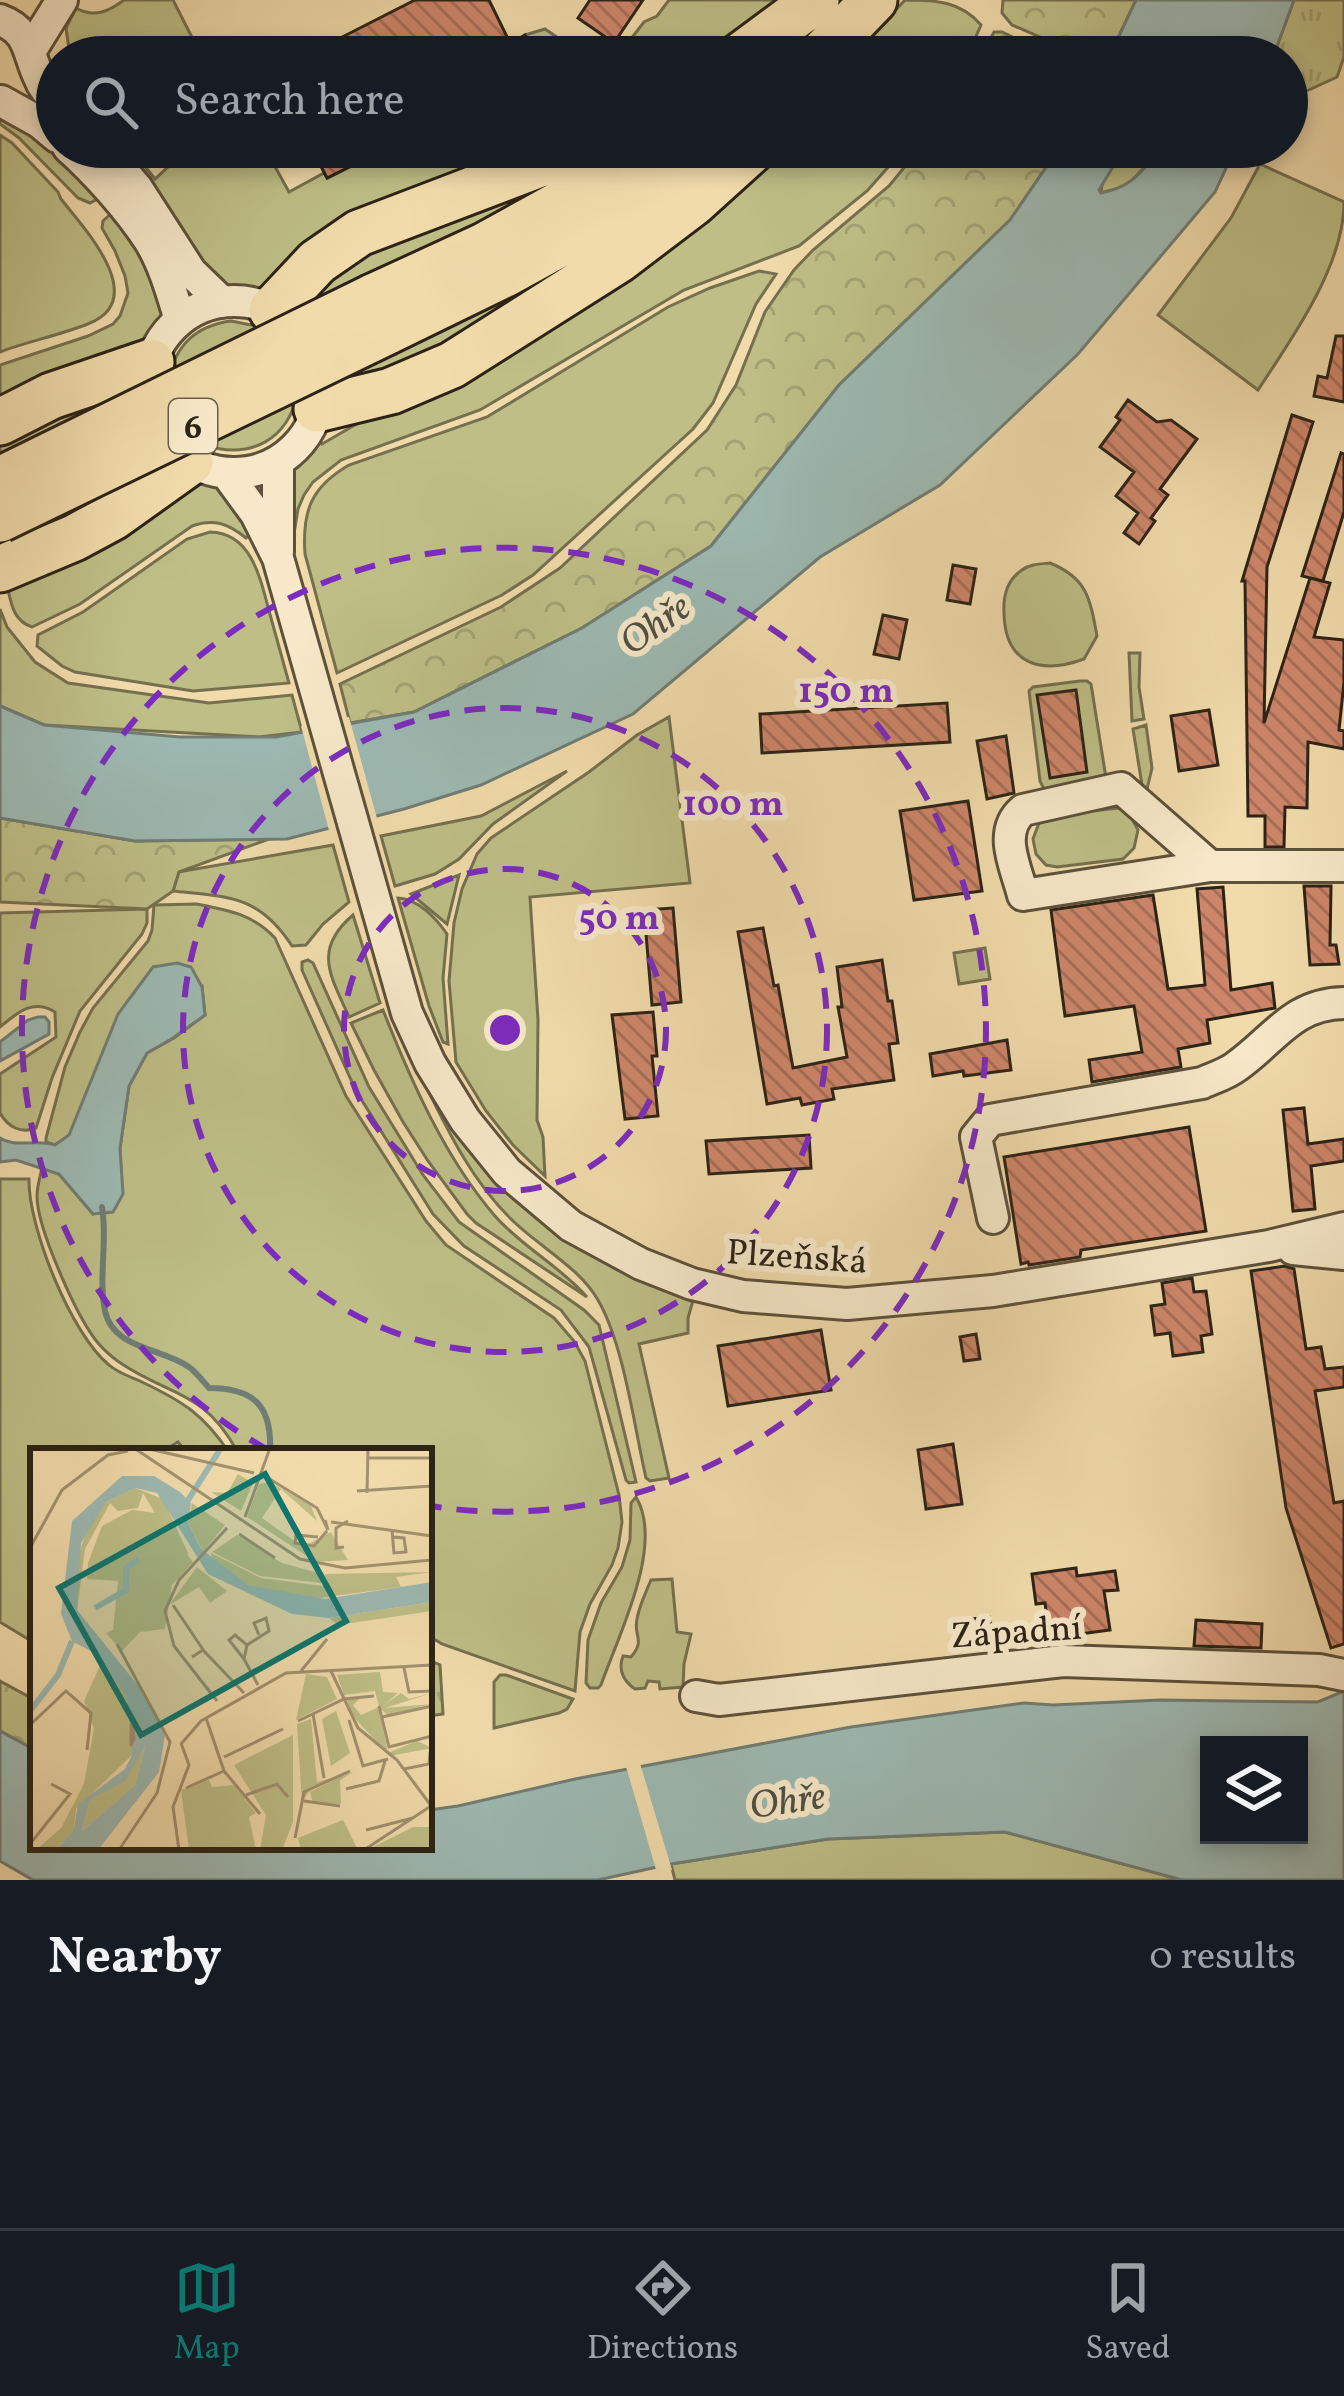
<!DOCTYPE html>
<html lang="en">
<head>
<meta charset="utf-8">
<style>
	:root { --surface:#171b24; --page:#242831; --text:#f1f3f6; --muted:#9ea1a6; --line:#363941; --accent:#0f766e }
	body { margin:0; font-family:Vollkorn,serif; background:var(--page); color:var(--text) }
	.controls { position:absolute; right:36px; bottom:36px; display:grid; overflow:hidden; border-radius:0px; box-shadow:0 6px 18px #0003 }
	.controls button { width:108px; height:108px; display:grid; place-items:center; padding:0; border:0; border-bottom:3px solid var(--line); background:var(--surface); color:var(--text); font:60px sans-serif }
	.list { margin:0; padding:0; list-style:none }
	h2 { display:flex; justify-content:space-between; align-items:center; height:156px; margin:0; padding:0 48px; font-size:51px }
	h2 small { font-size:39px; font-weight:400; color:var(--muted) }
	.icon { flex:none; width:66px; height:66px; fill:none; stroke:currentColor; stroke-width:2; stroke-linecap:round; stroke-linejoin:round }
	.map { position:relative; flex:none; width:1344px; height:1880px; overflow:hidden }
	.search { position:absolute; background:var(--surface); box-shadow:0 6px 18px #0003; left:36px; right:36px; top:36px; height:132px; display:flex; align-items:center; gap:30px; box-sizing:border-box; padding:0 42px; border-radius:66px; color:var(--muted); font-size:45px }
	.sheet { height:348px; background:var(--surface) }
	nav { display:flex; justify-content:space-around; align-items:center; box-sizing:border-box; height:168px; border-top:3px solid var(--line); background:var(--surface); font-size:33px; color:var(--muted) }
	nav a { display:grid; justify-items:center; gap:6px }
	nav .on { color:var(--accent) }
	.map>svg:first-child { display:block }
	.green { fill:#bebe86; stroke:#75704e; stroke-width:3 }
	.forest { fill:url(#forest-crowns); stroke:#75704e; stroke-width:3 }
	.park { fill:url(#park-tufts); stroke:#75704e; stroke-width:3 }
	.water { fill:#9db9b2; stroke:#707d74; stroke-width:3; fill-rule:evenodd }
	.pier { fill:#f1dbab }
	.lines { fill:none; stroke-linecap:round; stroke-linejoin:round }
	.stream { stroke:#707d74; stroke-width:6 }
	.building { fill:url(#building-back-hatch); stroke:#2c2316; stroke-width:3 }
	.minor-casing { stroke:#5d513b; stroke-width:36 }
	.highway-casing { stroke:#2c2316; stroke-width:51 }
	.minor { stroke:#f6e8c8; stroke-width:30 }
	.highway { stroke:#f1dbab; stroke-width:45 }
	.highway-bridge-casing { stroke:#2c2316; stroke-width:51; stroke-linecap:butt }
	.highway-bridge { stroke:#f1dbab; stroke-width:45 }
	.ring { fill:none; stroke:#7b2cbf; stroke-width:6; stroke-dasharray:21 15 }
	.labels { text-anchor:middle; stroke-width:12; stroke-linejoin:round; paint-order:stroke }
	.shield { fill:#f6e8c8; stroke:#695e4b; stroke-width:3 }
	.shield-label { font-size:33px; font-weight:bold; fill:#2c2316 }
	.street-label { font-size:36px; fill:#2c2316; stroke:#f6e8c8 }
	.water-label { font-size:39px; font-style:italic; fill:#4e5045; stroke:#f6e8c8 }
	.inset-river { fill:none; stroke:#9db9b2; stroke-width:6 }
	.inset-road { fill:none; stroke:#a2916f; stroke-width:3 }
	.view { fill:#0f766e; fill-opacity:0.15; stroke:#0f766e; stroke-width:6 }
	.inset-edge { fill:none; stroke:#2c2316; stroke-width:6 }
	.centre { fill:#7b2cbf; stroke:#f6e8c8; stroke-width:6 }
	.ring-label { font-size:36px; text-anchor:middle; font-weight:bold; fill:#7b2cbf; stroke:#f6e8c8; stroke-width:12; stroke-linejoin:round; paint-order:stroke }
</style>
</head>
<body>
<div class="map">
<svg width="1344" height="1880" viewBox="0 0 1344 1880">
	<defs>
		<pattern id="forest-crowns" width="20" height="18" patternUnits="userSpaceOnUse" patternTransform="scale(3)"><rect width="20" height="18" fill="#bebe86"/><path d="M2 6a3 3 0 1 1 6 0M12 15a3 3 0 1 1 6 0" fill="none" stroke="#a3a373"/></pattern>
		<pattern id="park-tufts" width="24" height="20" patternUnits="userSpaceOnUse" patternTransform="scale(3)"><rect width="24" height="20" fill="#bebe86"/><path d="M3 7l-1-3M5 7V3M7 7l1-3M15 17l-1-3M17 17v-4M19 17l1-3" fill="none" stroke="#a3a373"/></pattern>
		<pattern id="building-back-hatch" width="6" height="6" patternUnits="userSpaceOnUse" patternTransform="scale(3)"><rect width="6" height="6" fill="#cd866a"/><path d="M-1 5l2 2M0 0l6 6M5-1l2 2" fill="none" stroke="#a76d56"/></pattern>
	</defs>
	<rect width="100%" height="100%" fill="#f1dbab"/>
	<filter id="stains"><feTurbulence type="fractalNoise" baseFrequency=".00167" numOctaves="4"/><feColorMatrix values="0 0 0 0 .2 0 0 0 0 .09 0 0 0 0 .02 0 0 0 .5 -.17"/></filter>
	<radialGradient id="worn" r=".72"><stop offset=".6" stop-color="#630" stop-opacity="0"/><stop offset="1" stop-color="#630" stop-opacity=".3"/></radialGradient>
	<!-- green -->
	<path class="green" d="M124,0h49l29,57h-132l-4,-29 10,-20c18,10 32,4 48,-8z
		M669,0h125l-69,57h-108l27,-35 13,-6z
		M905,0c30,0 56,1 76,25l-14,32h-115z
		M545,29l41,28h-50l-11,-22z
		M0,113l36,16 67,67 -13,7 -12,-5 -59,-60 -19,-14z
		M0,135l12,8 46,49 3,7c22,28 89,99 29,124 -29,12 -61,18 -90,29z
		M114,147h31l-2,17 12,15 16,-15v-10l12,-7h64l7,12 13,-7 22,40 35,-19 4,5 61,-31h161l-290,147 -43,-9z
		M600,147h31l-330,170 9,-28 32,-29 210,-88z
		M763,147h143l-39,44 -68,55 -115,44 -204,120 -139,50 -28,22 -9,13 -6,14 -4,25 -4,1 1,-68c10,-12 20,-25 30,-37l38,-19 -42,24 5,9 76,-44z
		M1125,147h22l5,6v6l-25,27 -26,7 1,-10z
		M1260,164l84,38c0,64 -52,136 -86,188l-100,-75 73,-97z
		M664,198l-218,154 -116,36v-9z
		M114,211c16,25 57,76 48,106 -3,10 -10,18 -16,26l-146,65v-43l88,-29 25,-12 7,-8 8,-23 -3,-17 -10,-25 -13,-23 1,-7z
		M759,271l17,3 -20,30 -43,99 -20,26 -160,146 -31,20 -165,78 -32,-119c-3,-43 6,-67 44,-89l138,-48 181,-110 42,-19z
		M231,321l30,6 37,65c-10,48 -47,68 -94,53l-36,-65c8,-35 27,-54 63,-59z
		M127,383l9,14 -136,66v-28z
		M201,478l27,10 24,45 -6,5c-17,-14 -32,-20 -54,-12l-112,78 -48,23c-19,-6 -21,-24 -25,-42z
		M210,532c44,1 51,51 61,86 6,22 12,44 18,65l-96,8 -118,-19 -13,-6 -25,-20 1,-11 45,-23 104,-73z
		M1050,563c37,15 40,35 47,73l-13,23c-44,16 -79,5 -80,-46 -1,-17 3,-33 18,-43 8,-6 18,-6 28,-7z
		M0,609l7,18 28,35 33,21 141,20 83,-8 10,37 -43,5 -215,-12 -44,-19z
		M1129,653h11l-1,34 5,32 -12,2z
		M1080,681h7l4,3 15,94 -61,13 -5,-10 -11,-90 4,-4z
		M669,717l21,166 -160,14 8,122 -1,101 6,17 2,39 -32,-31 -27,-34 -30,-49 -7,-81 5,-58 8,-34 15,-35 14,-16 98,-66 48,-37z
		M1146,725l6,43 -5,21 -5,-4 -9,-56z
		M567,771l-74,53 -34,35 -24,15 -40,12 -14,-50 100,-20z
		M1119,808l10,5 9,17 -4,18 -11,11 -66,8 -11,-2 -10,-11 -3,-15 6,-16 17,-8z
		M333,845l16,57 -26,22 -17,21 -14,1c-33,-51 -63,-49 -119,-55l5,-19z
		M459,875l-12,49 -36,-30z
		M398,898c20,1 38,20 49,36l-4,44 5,66 -5,-2 -14,-36z
		M196,904c31,6 57,10 79,34l71,158 80,125 20,24 108,73 20,23 11,20 34,134 3,27 -4,26 -6,17 -22,39 -10,28 -5,59 -133,-47 -13,-8v-185h-192c-34,-62 -67,-54 -118,-89 -7,-5 -15,-12 -21,-19 -21,-25 -61,-115 -61,-147 0,-9 3,-19 5,-28l17,6 34,40 29,-20 -2,-46 9,-62 18,-33 27,-15 31,-23 -3,-28 -118,116 -14,32 -15,10 -9,-3v-4l19,-71 15,-35 13,-24 55,-67 4,-11 2,-25z
		M147,909v14l-5,11 -62,77 -28,67 -16,50c-15,6 -28,-1 -36,-15v-39l56,-37 -1,-25c-22,-14 -38,1 -55,15v-114z
		M353,915l27,88 -31,14c-18,-41 -37,-67 4,-102z
		M985,948l5,31 -31,5 -5,-31z
		M308,960l5,3 56,124 54,88 36,47 125,88 15,15 37,157 -7,1 -3,-3 -37,-133 -28,-37 -97,-64 -31,-32 -77,-123 -54,-121v-8z
		M383,1010c28,71 62,148 112,206 27,31 65,50 92,81l-111,-74 -9,-9 -39,-53 -25,-39 -29,-52 -23,-47z
		M423,1080c62,103 154,183 271,217l-6,21v15l-49,11 30,134 -19,3 -4,-3c-12,-52 -22,-133 -48,-178 -19,-33 -60,-54 -87,-81 -40,-39 -64,-90 -88,-139z
		M0,1179h29c-1,48 42,155 80,186 9,8 22,12 33,17 40,19 61,32 86,69h-43l-7,-9 -15,9h-130v191l-33,-20z
		M636,1497c29,48 -18,139 -35,188l-3,3h-8l-4,-5 2,-43 13,-37 21,-36 8,-27 1,-37z
		M672,1579l5,53 14,2 -7,30 -1,23 -23,2 -1,-7 -11,-1 -3,7 -10,1c-12,-8 -17,-20 -12,-33l8,1c15,-18 2,-20 6,-38 2,-13 9,-27 14,-39z
		M500,1675h6l67,24 -6,10 -8,4 -65,15v-46z
		M1005,1832l177,48h-507l-4,-16 157,-25z"/>
	<!-- forest -->
	<path class="forest" d="M1003,0h133l-27,57h-23l-74,-32 -10,-12z
		M994,32h8l53,25h-74z
		M921,147h139l-50,73 -171,165 -128,161 -129,82 -168,84 -64,11 -10,-39 161,-77 59,-39 147,-138 29,-45 29,-73 29,-42 19,-20 76,-64z
		M0,818l135,23 134,-2 -90,33 -6,19 -26,18 -147,-7z
		M0,1681l33,18v50l-33,-18z"/>
	<!-- park -->
	<path class="park" d="M1294,0h50v57l-7,20 -50,23v-43h-14z
		M429,1660l11,5 3,49 -14,2z"/>
	<!-- water -->
	<path class="water" d="M1136,0h158l-21,57h-164z
		M1060,147h65l-26,43 2,3c25,-5 36,-15 51,-34v-5l-5,-7h89l-21,45 -137,162 -138,131 -120,72 -187,157 -152,71 -77,24 -117,30 -152,2 -135,-23v-112l44,19 136,12h96l138,-25 168,-84 129,-82 128,-161 171,-165z
		M177,963l14,4 11,20 3,28 -32,23 -26,15 -18,33 -9,62 3,46 -10,18 -20,2 -34,-40 -43,-14 -16,2v-24c15,10 37,1 55,7l14,-10 49,-121 35,-47z
		M38,1017h7l4,5v12l-49,27v-19l28,-22z
		M1344,1691v189h-162l-177,-48 -177,7 -157,25 -73,16h-565l-33,-19v-130l33,18v98h396v-37l29,-4 117,-27 276,-52 173,-24 29,2 107,-5 158,2zM1209,1745h90v90h-90z"/>
	<!-- pier -->
	<path class="pier" d="M349,717l29,105 -48,12 -29,-108z
		M639,1760l33,110 -15,3 -32,-110z"/>
	<g class="lines">
		<!-- stream -->
		<path class="stream" d="M102,1207c6,34 -4,69 3,104 8,38 57,37 84,56 7,5 14,14 20,21 45,0 63,18 61,63"/>
	</g>
	<!-- building -->
	<path class="building" d="M415,0h74l21,43 15,-8 11,22h-233z
		M590,0h53l-29,43 -36,-25z
		M311,147h78l-62,31z
		M1336,336h8v66l-30,-6 4,-20 9,2z
		M1128,400l29,22 14,-2 26,19 -37,50 8,6 -17,23 4,3 -16,23 -15,-11 14,-20 -22,-17 18,-24 -34,-25 20,-27 -4,-3z
		M1292,415l21,7 -46,145 -3,156 46,-145 20,5 -16,54 30,3v42l-5,48 5,1v18l-36,-7 -1,66 -22,-1 -1,40h-19v-31h-17l-3,-235h-3z
		M1341,453l3,1v58l-21,69 -21,-5z
		M953,565l23,4 -6,35 -23,-4z
		M883,615l24,5 -8,39 -25,-5z
		M1076,690l11,82 -37,6 -13,-83z
		M947,703l3,39 -188,11 -2,-39z
		M1209,710l9,55 -39,6 -8,-55z
		M1006,736l8,57 -27,6 -10,-58z
		M968,801l14,90 -68,9 -14,-89z
		M1304,886h27l-1,59h6l3,19 -29,1z
		M1223,887l8,103 41,-7 3,25 -68,12 3,23 -32,6 3,18 -89,15 -3,-22 53,-8 -8,-46 -69,10 -14,-106 102,-15 15,94 37,-4 -8,-96z
		M673,908l8,94 -29,3 -8,-95z
		M763,928l11,58 4,-1 15,83 54,-11 -9,-50h4l-5,-40 45,-7 6,41h4l6,42 -9,1 5,36 -62,9 2,10 -32,6 -2,-7 -33,6 -29,-172z
		M653,1012l4,44h-5l6,60 -33,3 -13,-104z
		M1007,1040l4,30 -47,6 -1,-5 -30,5 -3,-22z
		M1304,1108l4,36 36,-5v22l-33,5 4,43 -22,2 -10,-101z
		M1189,1127l17,104 -125,19 -1,7 -51,8 -1,-3 -7,2 -17,-107z
		M809,1135l2,33 -102,6 -3,-33z
		M1285,1266l9,3 12,80 15,-2 4,22 19,-2v20l-29,4 19,112 10,-2v143l-13,4 -45,-140 -35,-237z
		M1192,1278l2,14 12,-1 6,43 -11,2 2,16 -30,4 -3,-23 -15,2 -4,-29 14,-2 -3,-21z
		M821,1330l10,60 -103,16 -10,-60z
		M976,1334l4,25 -16,2 -4,-24z
		M953,1444l9,60 -36,5 -8,-59z
		M1076,1568l1,8 38,-5 3,19 -14,1 6,39 -60,8 -5,-35 -9,1 -4,-30z
		M989,1617l2,10 11,-2 2,17 -36,5 -5,-27z
		M1196,1620l66,4 -1,24 -67,-2z"/>
	<g class="lines">
		<defs>
			<path id="minor" d="M0,20c30,11 27,32 39,57 4,11 11,18 18,26
				M31,50l31,-50
				M1,101l38,21 18,15
				M68,147c28,25 60,61 81,93 15,24 23,54 31,80
				M102,147l35,41 54,84 31,30
				M148 387a86 86 0 1 1 172 0a86 86 0 1 1-172 0Z
				M226,473l30,41 22,44 129,455 23,50 35,57 42,52 64,54 70,38 51,20 51,12 104,8 146,-13 276,-45 75,-18
				M278,552v-91
				M1210,866l-89,-78 -98,22c-26,22 -7,57 0,85l187,-29h134
				M993,1218l-17,-81 14,-17 212,-37c11,-5 25,-9 35,-17 38,-27 55,-62 107,-63
				M1293,1249l51,5
				M696,1696l23,4 344,-39 256,9 25,5"/>
			<path id="highway" d="M739,57l77,-57
				M819,57l55,-57
				M373,297l111,-51 109,-60 54,-39
				M272,310l45,-48 42,-29 181,-69 35,-17
				M386,332l119,-58 109,-60 97,-67
				M317,409l74,-18 61,-26 166,-105 75,-57 62,-56
				M0,422l51,-26 100,-34
				M0,569l74,-31 39,-21 77,-55"/>
		</defs>
		<!-- minor casing -->
		<use href="#minor" class="minor-casing"/>
		<!-- highway casing -->
		<use href="#highway" class="highway-casing"/>
		<!-- minor -->
		<use href="#minor" class="minor"/>
		<!-- highway -->
		<use href="#highway" class="highway"/>
		<defs>
			<path id="highway-bridge" d="M0,480l373,-183
				M0,519l386,-187"/>
		</defs>
		<!-- highway-bridge casing -->
		<use href="#highway-bridge" class="highway-bridge-casing"/>
		<!-- highway-bridge -->
		<use href="#highway-bridge" class="highway-bridge"/>
	</g>
	<!-- distance rings -->
	<g class="ring">
		<circle cx="505" cy="1030" r="161"/>
		<circle cx="505" cy="1030" r="322"/>
		<path d="M268 1450A482 482 0 1 1 430 1506"/>
	</g>
	<g class="labels">
		<!-- shield labels -->
		<rect class="shield" x="169" y="399" width="48" height="54" rx="9"/>
		<g class="shield-label">
			<text x="193" y="438">6</text>
		</g>
		<!-- street labels -->
		<g class="street-label">
			<text transform="translate(797 1255) rotate(4)" y="13">Plzeňská</text>
			<text transform="translate(1016 1630) rotate(-4)" y="13">Západní</text>
		</g>
		<!-- water labels -->
		<g class="water-label">
			<text transform="translate(654 623) rotate(-35)" y="14">Ohře</text>
			<text transform="translate(787 1799) rotate(-8)" y="14">Ohře</text>
		</g>
	</g>
	<!-- overview -->
	<g transform="translate(30 1448)">
		<rect width="402" height="402" fill="#f1dbab"/>
		<path d="M208,26l15,9 -12,28 -30,-19 16,1zM240,34l41,24 6,15 -36,-32 -19,29 41,29 28,-15 17,28 -32,2 -69,-45 12,-33zM162,55l33,22 -22,27 -15,-29zM102,62l24,3 37,49 -21,23 -7,44 -25,3 -18,19 -16,-18 7,-3 5,-49 -31,-2 1,-16 14,-37zM207,87l45,28 40,11v9l-62,-7 -48,-24zM167,119l30,24 -17,12 -11,-16 -30,18zM72,213l24,34 6,60 -56,54 -2,20 -17,21h-21l25,-22 23,-44 10,-56 -10,-27zM350,224l3,20 15,1 -13,11 16,-11 8,6 23,-6 -47,15 47,-4 -44,11 -9,-7 9,45 29,-12 15,7 -43,8 -36,-40 -6,-16 13,-2 -7,7 8,10 18,-8 -4,-16 -31,4 -7,-20zM276,226l21,3 10,22 -41,21zM306,263l14,42 -19,13 -9,-47zM281,271l6,63 36,-10 -13,8 1,24 -28,-1 -3,-11 26,-13 -23,7 -11,16 -5,-78zM263,287v87l-11,28h-22l6,-35 -32,-50zM115,299l-10,38 -53,46 8,-31 35,-20zM179,332l3,7 22,-2 22,28 -7,4 7,33h-67l-8,-60zM313,372l15,30h-57l-3,-12zM383,379h19v23h-65z" fill="#bebe86"/>
		<path d="M105,40l28,11 26,56 -15,-10 -31,-52 -5,15 -20,3 -8,-8 -25,46 -8,61 -1,-47 14,-43 16,-18zM181,105l50,25 62,8 2,-12 107,-2 -36,5 5,10 -89,12 -64,-14 -36,-22z" fill="#bebe86"/>
		<path d="M402,154v9l-94,14 -9,-7z" fill="#bebe86"/>
		<path d="M92,28h32l26,16 11,11 -3,20 13,26 47,36 77,14 107,-17v20l-103,16 -37,-4 -84,-40 -51,-81 -22,-5 -29,14 -25,41 -4,67 64,79 24,46 -6,37 -61,78h-41l17,-21 4,-25 47,-35 7,-14 -6,-60 -30,-41 -24,-13 -11,-27 11,-93zM115,299l-10,38 -53,46 8,-31 35,-19z" fill="#9db9b2" fill-rule="evenodd"/>
		<path class="inset-river" d="M153,60l38,-60M65,160l31,-18v-22l13,-9M0,263l28,-36 14,-34"/>
		<path class="inset-road" d="M104,0l166,111 45,9 87,-8M115,0l109,25M338,10h64M233,27l54,33 11,22 -3,-10M327,43l75,-5M337,45l1,-45M215,69l25,-69M301,74l101,14M362,82l2,23 12,-1 -2,-14 -11,-1M209,86l36,24M288,89l-22,-2 -1,8 19,3 13,-15M314,99l-8,1v-20l12,-7M0,100l32,-58 46,-35 20,-4M143,157l33,49M87,196l53,98 -13,51 -38,57M217,197l22,-14 -3,-13 -12,5 5,12M162,209l11,-7 41,43M214,211l-15,-19 6,-5 12,10 -3,14 14,26M374,220l5,24 23,-1M271,223l26,-32M301,223l27,57 39,32 35,47M187,253l-43,-55 -9,-35 14,-31 48,-52M349,258l10,41 43,-11M283,266l11,64M352,269l50,-11M176,270l18,53 36,43M319,272l14,46 25,-7M268,273l46,-22 30,-3M0,277l36,-34 25,22 -4,37M101,277l1,-1 2,14 -3,8zM151,296l20,-23 85,-48 146,-8M194,309l59,-28M374,321l25,-5 1,-12M156,340l38,-17M316,341l33,-8 6,-20M216,347l31,-11 11,13M274,353l36,5M336,382l47,-12M265,390l9,-46 46,-21M0,396l40,-50 -19,-10M149,402l-6,-43 16,-42 -8,-22M334,402l67,-44"/>
		<path class="view" d="M235,26l81,147 -205,114 -82,-147z"/>
		<rect width="402" height="402" class="inset-edge"/>
	</g>
	<circle cx="505" cy="1030" r="18" class="centre"/>
	<g class="ring-label">
		<text x="846" y="702">150 m</text>
		<text x="733" y="815">100 m</text>
		<text x="619" y="929">50 m</text>
	</g>
	<rect width="100%" height="100%" filter="url(#stains)"/>
	<rect width="100%" height="100%" fill="url(#worn)"/>
</svg>
<div class="controls">
<button><svg class="icon" aria-label="layers" viewBox="0 0 24 24"><path d="M12 4l9 5-9 5-9-5zM3 14l9 5 9-5"/></svg></button>
</div>
<div class="search"><svg class="icon" aria-label="search" viewBox="0 0 24 24"><circle cx="10" cy="10" r="6"/><path d="M15 15l6 6"/></svg>Search here</div>
</div>
<section class="sheet">
<h2>Nearby<small>0 results</small></h2>
<ul class="list">
</ul>
</section>
<nav>
<a class="on"><svg class="icon" aria-label="map" viewBox="0 0 24 24"><path d="M3 6l6-2 6 2 6-2v14l-6 2-6-2-6 2zM9 4v14M15 6v14"/></svg>Map</a>
<a><svg class="icon" aria-label="directions" viewBox="0 0 24 24"><path d="M12 3l9 9-9 9-9-9zM9 14v-3h6M13 9l2 2-2 2"/></svg>Directions</a>
<a><svg class="icon" aria-label="saved" viewBox="0 0 24 24"><path d="M7 4h10v16l-5-4-5 4z"/></svg>Saved</a>
</nav>
</body>
</html>
